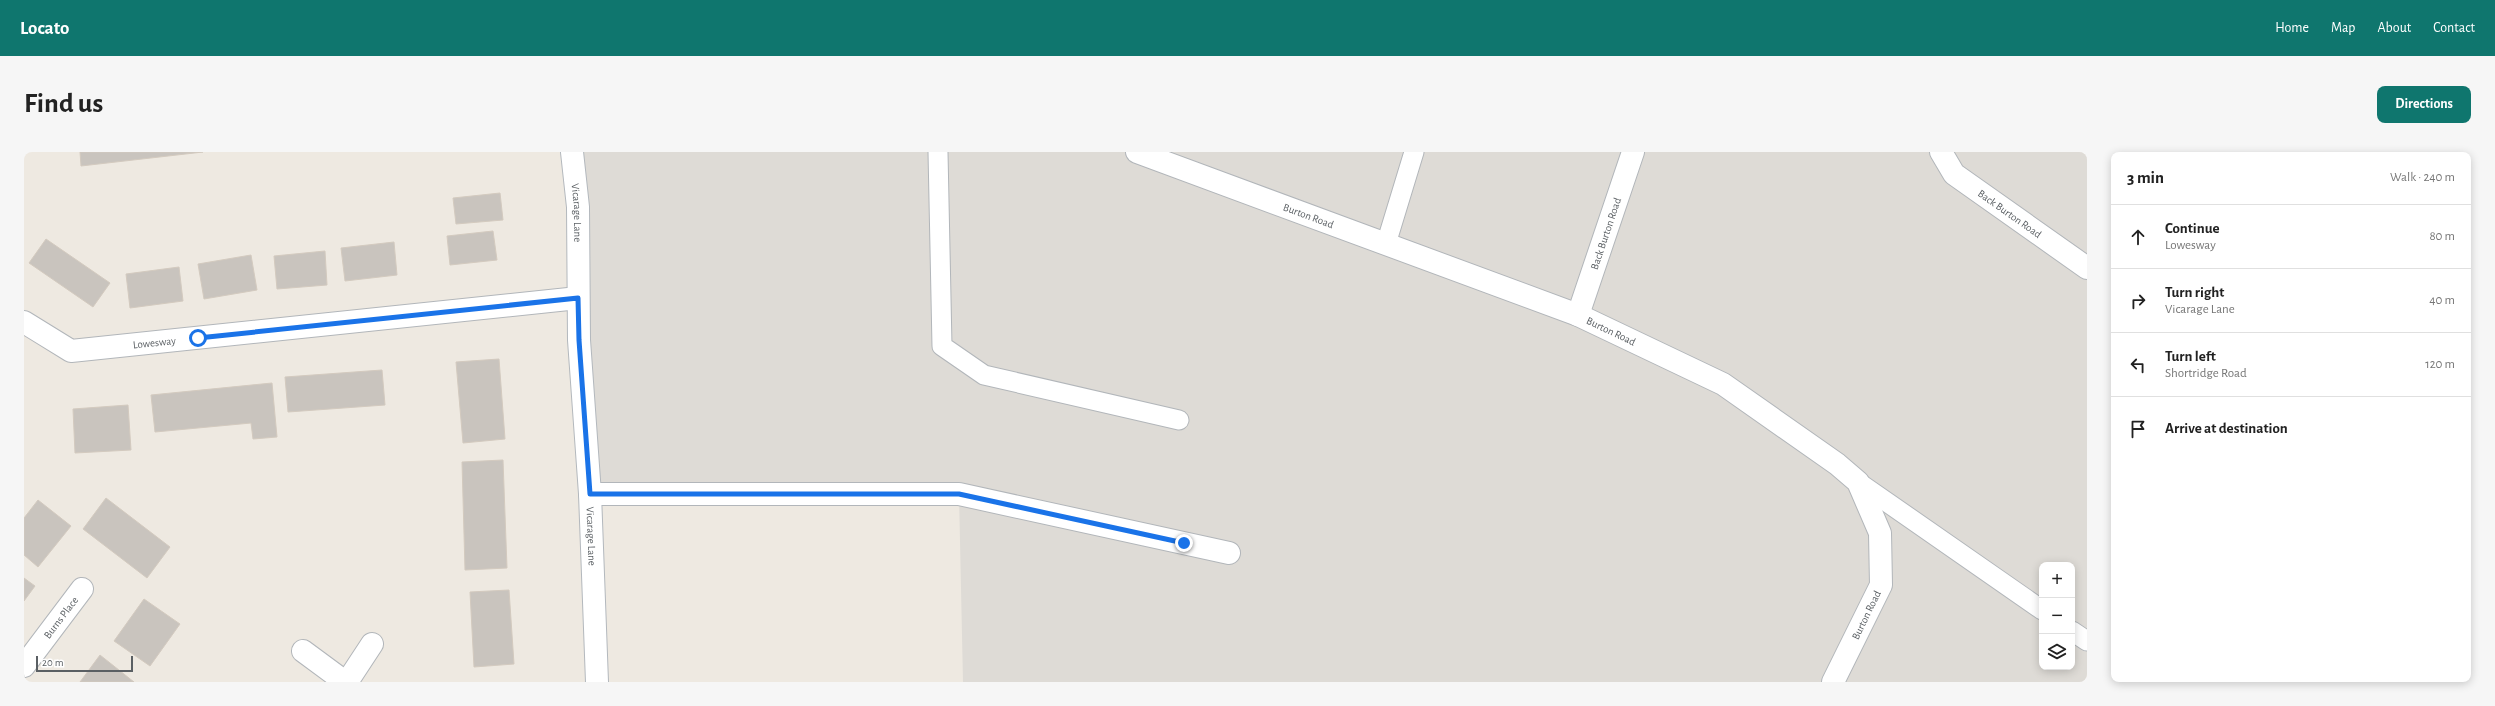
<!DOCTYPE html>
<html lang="en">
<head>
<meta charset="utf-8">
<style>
	:root { --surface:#fff; --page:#f6f6f6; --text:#222; --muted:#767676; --line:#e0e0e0; --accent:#0f766e }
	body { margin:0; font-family:"Alegreya Sans",sans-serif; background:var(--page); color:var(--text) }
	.controls { position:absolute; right:12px; bottom:12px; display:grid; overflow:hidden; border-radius:8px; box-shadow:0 2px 10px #0003 }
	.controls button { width:36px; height:36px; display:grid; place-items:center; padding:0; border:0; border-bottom:1px solid var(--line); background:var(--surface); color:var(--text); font:20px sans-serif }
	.scale { position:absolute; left:12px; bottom:10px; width:97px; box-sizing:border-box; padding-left:4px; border:2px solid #5a5f63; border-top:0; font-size:11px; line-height:14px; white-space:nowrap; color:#5a5f63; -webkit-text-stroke:3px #fff; paint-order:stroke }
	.stop { position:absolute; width:12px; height:12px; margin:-9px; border:3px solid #1a73e8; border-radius:50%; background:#fff }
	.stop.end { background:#1a73e8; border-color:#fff; box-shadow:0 1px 4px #0008 }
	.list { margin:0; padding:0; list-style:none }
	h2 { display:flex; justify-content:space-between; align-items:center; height:52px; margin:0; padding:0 16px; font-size:17px }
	h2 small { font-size:13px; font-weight:400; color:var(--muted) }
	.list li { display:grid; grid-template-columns:26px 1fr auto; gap:12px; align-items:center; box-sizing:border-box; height:64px; padding:0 16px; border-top:1px solid var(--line) }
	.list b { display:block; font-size:15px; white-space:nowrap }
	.list p { margin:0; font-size:13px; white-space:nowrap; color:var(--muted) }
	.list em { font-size:13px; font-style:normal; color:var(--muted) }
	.icon { flex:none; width:22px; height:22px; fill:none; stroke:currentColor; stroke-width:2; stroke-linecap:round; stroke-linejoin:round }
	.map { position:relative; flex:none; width:2063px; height:530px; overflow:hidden; border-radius:8px }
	header { display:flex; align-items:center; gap:24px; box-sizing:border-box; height:56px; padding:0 20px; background:var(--accent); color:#fff }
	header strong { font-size:19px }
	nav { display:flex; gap:22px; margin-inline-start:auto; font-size:14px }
	.intro { display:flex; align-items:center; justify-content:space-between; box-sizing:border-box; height:96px; padding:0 24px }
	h1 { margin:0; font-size:28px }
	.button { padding:10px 18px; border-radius:8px; background:var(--accent); color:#fff; font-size:14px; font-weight:700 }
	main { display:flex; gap:24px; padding:0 24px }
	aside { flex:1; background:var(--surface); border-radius:8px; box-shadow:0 2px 10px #0003 }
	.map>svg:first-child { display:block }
	.industrial { fill:#dedbd6; fill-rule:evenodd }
	.building { fill:#c9c4be; stroke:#d3cabf }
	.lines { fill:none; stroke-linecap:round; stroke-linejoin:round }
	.lane-casing { stroke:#b2b6ba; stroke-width:21 }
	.street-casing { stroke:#b2b6ba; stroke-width:24 }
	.secondary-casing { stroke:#b3b8bd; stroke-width:24 }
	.lane { stroke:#fff; stroke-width:19 }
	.street { stroke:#fff; stroke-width:22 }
	.secondary { stroke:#fff; stroke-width:22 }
	.route { stroke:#1a73e8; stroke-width:5 }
	.labels { text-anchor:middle; stroke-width:4; stroke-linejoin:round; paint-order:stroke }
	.street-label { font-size:11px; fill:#5a5f63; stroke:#fff }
</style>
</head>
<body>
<header>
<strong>Locato</strong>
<nav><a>Home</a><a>Map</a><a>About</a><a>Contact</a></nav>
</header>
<div class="intro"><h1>Find us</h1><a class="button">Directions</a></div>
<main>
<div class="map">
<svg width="2063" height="530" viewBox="0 0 2063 530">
	<rect width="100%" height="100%" fill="#eee9e1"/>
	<!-- industrial -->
	<path class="industrial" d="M548,0h1515v530h-1124l-4,-188h-369zM2018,413h30v102h-30z"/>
	<!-- building -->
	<path class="building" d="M56,0h123l-122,14z
		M476,41l3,27 -47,4 -3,-26z
		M469,79l4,29 -47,5 -3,-29z
		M22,87l64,44 -17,24 -64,-44z
		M370,90l3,33 -52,6 -4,-33z
		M301,99l2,34 -50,4 -3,-33z
		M227,103l6,35 -53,9 -6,-35z
		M155,115l4,34 -53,7 -4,-34z
		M475,207l6,80 -42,4 -7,-81z
		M358,218l3,35 -97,7 -3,-35z
		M248,231l5,54 -24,2 -2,-16 -96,9 -4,-37z
		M104,253l3,45 -56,3 -2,-44z
		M479,308l4,108 -42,2 -3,-108z
		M82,346l64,49 -23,31 -64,-49z
		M14,348l33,26 -33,41 -14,-12v-37z
		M0,426l11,8 -11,15z
		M485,438l5,74 -40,3 -4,-75z
		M120,447l36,25 -30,42 -36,-25z
		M76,503l34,27h-54z"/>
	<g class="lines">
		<defs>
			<path id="lane" d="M914,0l4,194 42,29 195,45
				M1362,92l28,-92
				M1834,330l184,128
				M2048,479l15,10"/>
			<g id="street">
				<path id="s1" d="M1113,0l441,163 145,69 114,80 21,18 22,51 1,52 -48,97"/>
				<path id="s2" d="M1917,0l13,22 133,94"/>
				<path id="s3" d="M1554,163l55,-163"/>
				<path id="s4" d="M0,170l47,29 507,-53"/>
				<path d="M566,342h369l270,59"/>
				<path d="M279,499l42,31"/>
				<path id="s5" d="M0,514l58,-77"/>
				<path d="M323,530l25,-38"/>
			</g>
			<g id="secondary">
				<path id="s6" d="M548,0l6,55 1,133 11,154 7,188"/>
			</g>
		</defs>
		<!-- lane casing -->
		<use href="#lane" class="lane-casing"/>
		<!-- street casing -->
		<use href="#street" class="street-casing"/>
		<!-- secondary casing -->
		<use href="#secondary" class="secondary-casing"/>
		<!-- lane -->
		<use href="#lane" class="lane"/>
		<!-- street -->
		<use href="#street" class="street"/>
		<!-- secondary -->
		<use href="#secondary" class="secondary"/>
	</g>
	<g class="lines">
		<!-- route -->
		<path class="route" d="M174,186l380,-40 1,42 11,154h369l225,49"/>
	</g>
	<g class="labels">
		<!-- street labels -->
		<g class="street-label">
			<text dy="4" stroke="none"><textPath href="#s6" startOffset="61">Vicarage Lane</textPath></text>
			<text dy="4" stroke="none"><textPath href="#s2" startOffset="94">Back Burton Road</textPath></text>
			<text dy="4" stroke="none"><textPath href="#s1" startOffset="183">Burton Road</textPath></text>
			<text dy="4" stroke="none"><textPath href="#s3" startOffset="86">Back Burton Road</textPath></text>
			<text dy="4" stroke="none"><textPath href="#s1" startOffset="507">Burton Road</textPath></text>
			<text dy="4" stroke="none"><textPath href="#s4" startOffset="139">Lowesway</textPath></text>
			<text dy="4" stroke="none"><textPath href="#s6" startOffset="385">Vicarage Lane</textPath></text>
			<text transform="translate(1842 463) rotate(-64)" y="4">Burton Road</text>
			<text dy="4" stroke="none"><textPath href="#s5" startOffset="61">Burns Place</textPath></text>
		</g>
	</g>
</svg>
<div class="controls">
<button>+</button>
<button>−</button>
<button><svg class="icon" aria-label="layers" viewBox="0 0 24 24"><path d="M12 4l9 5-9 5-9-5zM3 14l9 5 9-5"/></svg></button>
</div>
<div class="scale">20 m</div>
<div class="stop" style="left:174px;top:186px"></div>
<div class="stop end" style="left:1160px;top:391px"></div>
</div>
<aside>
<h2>3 min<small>Walk · 240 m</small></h2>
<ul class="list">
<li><svg class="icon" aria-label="ahead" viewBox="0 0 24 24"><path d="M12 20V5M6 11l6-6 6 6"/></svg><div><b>Continue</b><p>Lowesway</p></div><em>80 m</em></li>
<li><svg class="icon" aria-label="right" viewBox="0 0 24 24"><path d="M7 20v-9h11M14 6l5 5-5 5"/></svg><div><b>Turn right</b><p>Vicarage Lane</p></div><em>40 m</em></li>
<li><svg class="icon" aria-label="left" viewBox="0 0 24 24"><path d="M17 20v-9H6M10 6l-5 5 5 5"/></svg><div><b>Turn left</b><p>Shortridge Road</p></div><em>120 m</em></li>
<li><svg class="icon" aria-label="arrive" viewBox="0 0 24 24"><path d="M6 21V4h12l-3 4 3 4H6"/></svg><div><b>Arrive at destination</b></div></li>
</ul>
</aside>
</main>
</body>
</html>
